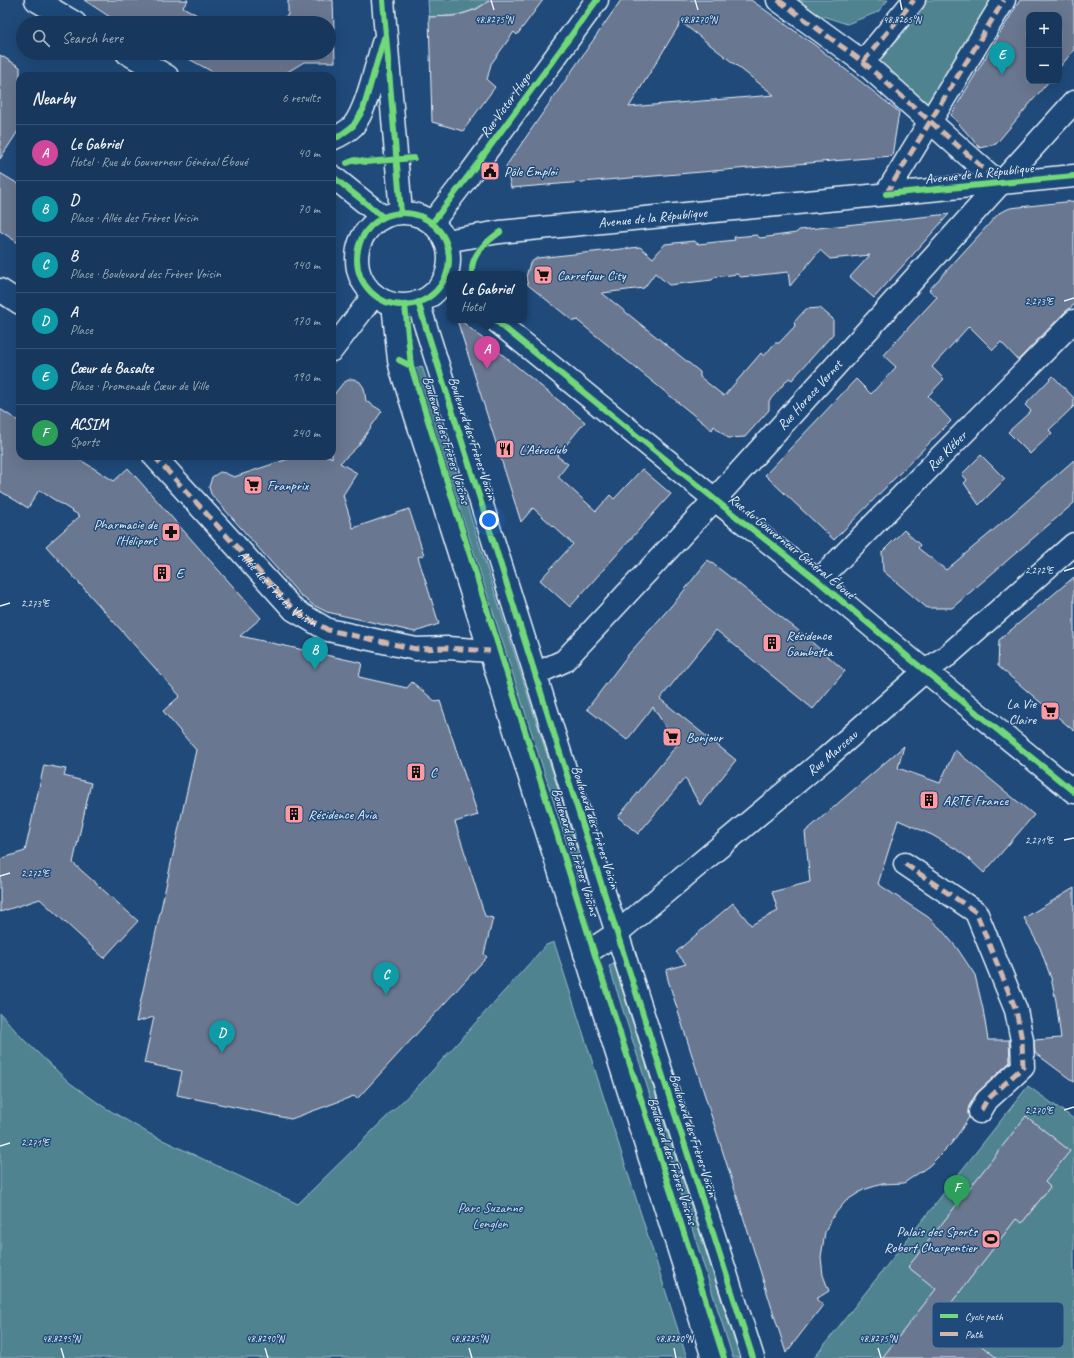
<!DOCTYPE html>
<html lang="en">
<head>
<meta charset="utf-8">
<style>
	:root { --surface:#17385c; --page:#203f62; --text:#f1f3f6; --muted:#9eacbb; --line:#365272; --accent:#e797bd }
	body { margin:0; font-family:Caveat,sans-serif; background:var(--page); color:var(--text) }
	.controls { position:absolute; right:12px; top:12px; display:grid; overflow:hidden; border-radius:8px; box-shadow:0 4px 16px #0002 }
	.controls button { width:36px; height:36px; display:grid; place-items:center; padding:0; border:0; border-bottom:1px solid var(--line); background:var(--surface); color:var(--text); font:20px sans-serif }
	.you { position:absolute; left:489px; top:520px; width:14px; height:14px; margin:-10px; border:3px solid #fff; border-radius:50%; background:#1a73e8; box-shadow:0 0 0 6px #1a73e833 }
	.badge { display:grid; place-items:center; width:26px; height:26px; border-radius:50%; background:var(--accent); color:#fff; font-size:13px; font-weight:700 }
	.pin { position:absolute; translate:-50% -33px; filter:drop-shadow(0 1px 2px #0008) }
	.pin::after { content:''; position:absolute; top:21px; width:14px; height:12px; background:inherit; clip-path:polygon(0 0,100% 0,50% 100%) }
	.popup { position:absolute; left:447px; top:271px; width:80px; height:52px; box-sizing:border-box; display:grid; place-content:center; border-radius:8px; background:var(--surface); filter:drop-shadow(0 1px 3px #0005); font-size:13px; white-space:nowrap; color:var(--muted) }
	.popup b { font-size:15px; color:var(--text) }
	.popup::after { content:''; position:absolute; left:50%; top:100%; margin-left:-8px; border:8px solid transparent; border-top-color:var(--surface) }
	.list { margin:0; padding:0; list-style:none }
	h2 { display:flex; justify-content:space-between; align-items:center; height:52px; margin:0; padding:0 16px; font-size:17px }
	h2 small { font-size:13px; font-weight:400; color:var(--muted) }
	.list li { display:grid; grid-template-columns:26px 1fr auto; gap:12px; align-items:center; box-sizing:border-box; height:56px; padding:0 16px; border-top:1px solid var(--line) }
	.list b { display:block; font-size:15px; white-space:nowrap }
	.list p { margin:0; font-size:13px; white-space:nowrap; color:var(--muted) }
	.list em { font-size:13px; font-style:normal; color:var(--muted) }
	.icon { flex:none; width:22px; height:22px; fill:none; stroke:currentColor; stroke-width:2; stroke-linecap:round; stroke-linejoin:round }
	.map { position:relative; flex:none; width:1074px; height:1358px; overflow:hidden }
	.search { position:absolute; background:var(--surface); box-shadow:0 4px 16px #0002; left:16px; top:16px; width:320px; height:44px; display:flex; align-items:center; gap:10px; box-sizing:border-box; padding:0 14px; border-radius:22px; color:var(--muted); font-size:15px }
	.panel { position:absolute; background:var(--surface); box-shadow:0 4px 16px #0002; left:16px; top:72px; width:320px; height:388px; border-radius:12px }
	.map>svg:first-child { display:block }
	.green { fill:#4f8390; stroke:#9cbac4 }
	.building { fill:#6b7790; stroke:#e8f1f8; fill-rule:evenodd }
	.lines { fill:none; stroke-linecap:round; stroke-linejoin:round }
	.minor-casing { stroke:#e8f1f8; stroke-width:25 }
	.major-casing { stroke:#e8f1f8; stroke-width:25 }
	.minor { stroke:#1f4a7a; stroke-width:22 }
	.major { stroke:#1f4a7a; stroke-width:22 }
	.quiet { stroke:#d1b7ad; stroke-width:5; stroke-dasharray:10 5; stroke-linecap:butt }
	.cycleway-casing { stroke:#1f4a7a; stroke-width:8 }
	.cycleway { stroke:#71d979; stroke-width:6 }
	.ticks { fill:none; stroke:#e8f1f8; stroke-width:1.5 }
	.labels { text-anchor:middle; stroke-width:3; stroke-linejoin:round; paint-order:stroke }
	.street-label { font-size:14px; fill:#e8f1f8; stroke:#1f4a7a }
	.poi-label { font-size:14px; fill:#e8f1f8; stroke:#1f4a7a; text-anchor:start }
	.park-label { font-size:14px; fill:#d1e0e8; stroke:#1f4a7a }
	.key { fill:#1f4a7a; stroke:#5b7ca0; stroke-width:1 }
	.key-label { font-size:11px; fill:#e8f1f8 }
	.ticks-label { font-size:10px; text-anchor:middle; fill:#e8f1f8; stroke:#1f4a7a; stroke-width:3; stroke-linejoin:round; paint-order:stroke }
</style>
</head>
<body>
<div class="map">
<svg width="1074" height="1358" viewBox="0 0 1074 1358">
	<rect width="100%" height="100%" fill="#1f4a7a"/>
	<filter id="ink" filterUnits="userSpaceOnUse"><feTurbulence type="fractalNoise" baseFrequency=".025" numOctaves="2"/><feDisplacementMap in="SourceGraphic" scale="8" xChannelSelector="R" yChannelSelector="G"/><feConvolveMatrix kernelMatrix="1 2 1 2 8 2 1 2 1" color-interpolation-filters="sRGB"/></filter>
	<g filter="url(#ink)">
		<!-- green -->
		<path class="green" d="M428,0h61l-5,6 -2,-1c-17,11 -34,11 -53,12z
			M796,0h92l-10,12 -31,12 -37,-12z
			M914,0h90l-74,122 -67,-60z
			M422,366l165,513 -8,2 -164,-513z
			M554,942l133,416h-687v-345l22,25 48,45 34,24 46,27 148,70 124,-122 124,-137z
			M614,964l126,394h-7l-124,-392z
			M1028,1086l46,33v239h-260z"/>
		<!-- building -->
		<path class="building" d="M84,0h104l-5,7 28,16h-92z
			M288,0h45l2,62h-31l-23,14h-61l-42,-23h151v-30h-55l14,-8z
			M490,0h53l-26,35 -3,-3 -23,32 -4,16 8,7 -32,44 -31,-9 -3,-105 25,-1 11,-3 12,-4z
			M621,0h130l65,46 83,66 -7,44 -381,32 -5,-22zM681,22l93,73 -145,12z
			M1020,0h54v50l-15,18v-53h-30v66h20l-53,63 -16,4 -29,-33z
			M0,55l20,12v61l-20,31z
			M0,173l20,12v59l-20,-13z
			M1074,201v104l-9,7 -47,48 -17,-18 -8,8 -24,-24 -37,41 12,12 -16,17 23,25 -117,119 -69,-65 91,-96 15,15 25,-27 -13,-12 54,-58 -8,-7 70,-77 11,-5z
			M949,214l-75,84 -24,-21 20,-22 -40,4 -10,-9 -30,36 -2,-14 -47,5 -4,-3 -22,3 -3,3 -43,5 -14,-12 -11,15 -42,5 98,79v5l24,19 37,-43 3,3 11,-13h4l16,-17 -1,-4 12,-13 14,-1 13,11v15l-41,46 -3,-2 -20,23v9l-24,27 -17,1 -14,-12 -2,4 -134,-109 1,-1 -6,1 -45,-36 -2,-8 4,-14 7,-5 103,-11 13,11 12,-14 29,-3 4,3 37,-4 -1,-3 23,-2 3,3 36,-5 3,-3z
			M457,320h3l125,102 -28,34 11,8 -10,13 38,34 14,-16 4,4 28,-30 29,25 -101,113 -30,-27 33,-36 -40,-36 -12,14z
			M1053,376l21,22v8l-25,24 3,3 -22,21 -22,-22 23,-21 -6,-6z
			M350,379h4l6,3 4,6 2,13 16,10 -24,35 -18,17 17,10 -14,22 10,33 56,-19 15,46 -6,2 21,67 -24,8 -88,-20 -14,-7 -13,-10 -89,-101 -2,-7 3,-10 8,-5 5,1 9,4 63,-21h32l3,2v-61l11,-14z
			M0,409l20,13v34h54l40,25 14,-13 133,150 -21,18 122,27 -3,14 48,11 5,-6 24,20 4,-1 38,114 -23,7 30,94 8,2 -9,36 3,3 -130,142 -3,-3 -63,23 -114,-24 5,-24 -38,-8 10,-46 -18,5 60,-272 -33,-39 17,-15 -134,-150 34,-30 -41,-26 -11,18 -28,-17z
			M981,455l24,24 -26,26 -15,-22 3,-3 -5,-6z
			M1074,460v43l-122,105h-25l-44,-37 -1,-19 22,-22 16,15 -2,3 28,22 43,-36z
			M708,560l91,71 46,40 -32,38 -97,-79 -56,69 76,61 -36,45 -15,-27 -47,56 -20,-17 59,-72 -24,-38 -26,33 -40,-31 41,-54 51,-58z
			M1074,577v154l-76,-65 1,-26z
			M904,746l-6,22 42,15 15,-33 79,65 -50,58 -16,-15 -12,-9 -24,-14 -34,-15 -20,64 50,33 13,12 16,19 18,27 8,34 5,31h21l1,22 -34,32 -7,12 -1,6 1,5 -8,13 -10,14 -22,22 -25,17 -22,1 -19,6 -17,11 -12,14 -9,17 -4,25 2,18 6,16 -13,8 7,6 -37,48 -59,-188 -59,-185 -2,-10 20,-6 -10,-12 57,-49 18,22 27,-14 -6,-19 38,-10 -5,-50z
			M44,765l22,4 -2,7 27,7 -18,80 65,58 -34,37 -64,-59 -40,13v-53l25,-8z
			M1074,888v194l-39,-29 -1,-13 27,-2 -5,-37 -5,-23 -11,-30 -16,-30z
			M1026,1116l44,35 -25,31 5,5 -28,36 -6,-4 -74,96 55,43h-115l54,-69 -28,-22z"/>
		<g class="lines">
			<defs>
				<g id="minor">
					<path d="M778,0l85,62 137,122"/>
					<path d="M863,62l51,-62"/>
					<path d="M886,194l118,-194"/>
					<path d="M432,223l40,-52 125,-171"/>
					<path id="s1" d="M445,241l55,-9 574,-56"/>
					<path d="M0,290l20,13"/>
					<path d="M332,350l42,-55"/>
					<path d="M154,456l140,154 34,20 88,19 32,-1 42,3"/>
					<path id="s2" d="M818,581l256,-260"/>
					<path id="s3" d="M535,674l29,-13 151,-162 359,-397"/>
					<path d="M905,864l71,48 40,98 6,30 1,27 -36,33 -7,12"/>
					<path id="s4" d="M585,954l32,-21 26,-22 183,-153 99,-87 22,-15 127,-112"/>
				</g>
				<path id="major" d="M36,0l39,23
					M383,0l18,213
					M127,53l40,23
					M332,139c7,-3 16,-8 21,-13 14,-17 23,-61 30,-83
					M332,176l51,41
					M357 259a46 46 0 1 1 92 0a46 46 0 1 1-92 0Z
					M418,302l182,578 153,478
					M393,304l6,56 2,9 312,989
					M495,320l234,191 89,70 90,76 166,135"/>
			</defs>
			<!-- minor casing -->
			<use href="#minor" class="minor-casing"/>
			<!-- major casing -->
			<use href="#major" class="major-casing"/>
			<!-- minor -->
			<use href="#minor" class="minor"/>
			<!-- major -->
			<use href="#major" class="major"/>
			<!-- quiet -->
			<g class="quiet">
				<path d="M778,0l85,62 137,121"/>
				<path d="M863,62l51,-62"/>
				<path d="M886,194l118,-194"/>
				<path id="s5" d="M154,456l140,154 34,20 88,19 32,-1 42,3"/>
				<path d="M905,864l71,48 40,98 6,30 1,27 -36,33 -7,12"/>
			</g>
			<defs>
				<path id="cycleway" d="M383,0l18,213
					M332,139l6,-2 15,-11 10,-16 21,-72
					M347,163l8,-3 11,2 48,-4
					M332,176l51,41
					M886,194l188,-18
					M357 259a46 46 0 1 1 92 0a46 46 0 1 1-92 0Z
					M432,223l40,-52 125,-171
					M472,274c-2,-19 14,-32 28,-42
					M418,302l182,578 153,478
					M405,305l6,61
					M495,320l234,191 89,70 90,76 166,135
					M399,360l12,6 182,583 131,409"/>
			</defs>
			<!-- cycleway casing -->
			<use href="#cycleway" class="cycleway-casing"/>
			<!-- cycleway -->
			<use href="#cycleway" class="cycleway"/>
		</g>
	</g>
	<!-- ticks -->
	<path class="ticks" d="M491,0l3,10M695,0l3,10M900,0l2,10M1064,301l10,-3M1064,571l10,-3M0,606l10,-3M1064,840l10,-2M0,876l10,-3M1064,1110l10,-3M0,1146l10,-3M61,1348l3,10M265,1348l3,10M469,1348l3,10M674,1348l2,10M878,1348l3,10"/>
	<!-- icons -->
	<defs>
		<symbol id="civic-square" viewBox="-11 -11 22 22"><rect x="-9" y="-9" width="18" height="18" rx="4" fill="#ff9aa2" stroke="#1f4a7a"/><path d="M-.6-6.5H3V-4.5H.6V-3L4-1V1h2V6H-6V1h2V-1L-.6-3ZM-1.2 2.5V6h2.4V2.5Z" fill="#111"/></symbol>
		<symbol id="supermarket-square" viewBox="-11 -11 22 22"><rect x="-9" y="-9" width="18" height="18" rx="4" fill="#ff9aa2" stroke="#1f4a7a"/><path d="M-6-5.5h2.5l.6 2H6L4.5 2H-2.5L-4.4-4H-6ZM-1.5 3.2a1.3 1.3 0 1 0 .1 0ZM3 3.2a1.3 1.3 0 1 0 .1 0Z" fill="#111"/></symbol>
		<symbol id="restaurant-square" viewBox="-11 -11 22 22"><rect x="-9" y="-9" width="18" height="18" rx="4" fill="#ff9aa2" stroke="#1f4a7a"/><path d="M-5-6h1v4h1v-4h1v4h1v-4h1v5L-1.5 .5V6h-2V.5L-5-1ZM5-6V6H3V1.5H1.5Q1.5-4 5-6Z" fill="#111"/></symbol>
		<symbol id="pharmacy-square" viewBox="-11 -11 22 22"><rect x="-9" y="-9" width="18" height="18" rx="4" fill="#ff9aa2" stroke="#1f4a7a"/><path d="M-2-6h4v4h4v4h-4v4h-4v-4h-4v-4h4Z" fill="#111"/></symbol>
		<symbol id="building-square" viewBox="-11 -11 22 22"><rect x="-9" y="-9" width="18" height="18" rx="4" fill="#ff9aa2" stroke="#1f4a7a"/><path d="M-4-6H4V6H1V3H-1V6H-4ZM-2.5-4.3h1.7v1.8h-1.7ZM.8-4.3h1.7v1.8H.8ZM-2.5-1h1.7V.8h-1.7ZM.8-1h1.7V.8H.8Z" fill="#111"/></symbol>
		<symbol id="stadium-square" viewBox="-11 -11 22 22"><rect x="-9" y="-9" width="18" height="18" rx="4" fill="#ff9aa2" stroke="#1f4a7a"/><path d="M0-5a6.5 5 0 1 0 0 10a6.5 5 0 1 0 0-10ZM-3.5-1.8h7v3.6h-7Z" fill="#111"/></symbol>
	</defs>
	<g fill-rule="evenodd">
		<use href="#civic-square" x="479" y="160" width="22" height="22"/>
		<use href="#supermarket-square" x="532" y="264" width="22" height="22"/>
		<use href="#restaurant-square" x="494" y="438" width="22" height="22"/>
		<use href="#supermarket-square" x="242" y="474" width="22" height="22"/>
		<use href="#pharmacy-square" x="160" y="521" width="22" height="22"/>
		<use href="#building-square" x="151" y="562" width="22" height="22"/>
		<use href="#building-square" x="761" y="632" width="22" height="22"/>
		<use href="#supermarket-square" x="1039" y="700" width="22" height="22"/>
		<use href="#supermarket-square" x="661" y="726" width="22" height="22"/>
		<use href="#building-square" x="405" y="761" width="22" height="22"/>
		<use href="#building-square" x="918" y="789" width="22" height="22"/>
		<use href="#building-square" x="283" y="803" width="22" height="22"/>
		<use href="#stadium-square" x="980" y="1228" width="22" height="22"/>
	</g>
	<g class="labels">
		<!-- street labels -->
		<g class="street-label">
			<text transform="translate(505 105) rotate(-54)" y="5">Rue Victor Hugo</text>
			<text transform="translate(979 173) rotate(-6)" y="5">Avenue de la République</text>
			<text dy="5" stroke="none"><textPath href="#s1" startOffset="209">Avenue de la République</textPath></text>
			<text dy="5" stroke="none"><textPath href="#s3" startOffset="394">Rue Horace Vernet</textPath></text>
			<text transform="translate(473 438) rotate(72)" y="5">Boulevard des Frères Voisin</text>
			<text transform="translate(447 440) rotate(73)" y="5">Boulevard des Frères Voisins</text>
			<text dy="5" stroke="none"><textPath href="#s2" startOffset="183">Rue Kléber</textPath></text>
			<text transform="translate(792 546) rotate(39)" y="5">Rue du Gouverneur Général Éboué</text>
			<text dy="5" stroke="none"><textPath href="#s5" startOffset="182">Allée des Frères Voisin</textPath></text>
			<text dy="5" stroke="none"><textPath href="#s4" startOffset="319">Rue Marceau</textPath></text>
			<text transform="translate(596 827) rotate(72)" y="5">Boulevard des Frères Voisin</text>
			<text transform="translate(576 852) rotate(73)" y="5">Boulevard des Frères Voisins</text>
			<text transform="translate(694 1135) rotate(72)" y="5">Boulevard des Frères Voisin</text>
			<text transform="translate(673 1161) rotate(72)" y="5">Boulevard des Frères Voisins</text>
		</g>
		<!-- poi labels -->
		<g class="poi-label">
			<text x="504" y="176">Pôle Emploi</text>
			<text x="557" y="280">Carrefour City</text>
			<text x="519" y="454">L'Aéroclub</text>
			<text x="267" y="490">Franprix</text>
			<text x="157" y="529" text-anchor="end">Pharmacie de<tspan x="157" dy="16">l'Héliport</tspan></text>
			<text x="176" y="578">E</text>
			<text x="786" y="640">Résidence<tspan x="786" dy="16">Gambetta</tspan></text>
			<text x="1036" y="708" text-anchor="end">La Vie<tspan x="1036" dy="16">Claire</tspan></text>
			<text x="686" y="742">Bonjour</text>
			<text x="430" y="777">C</text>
			<text x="943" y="805">ARTE France</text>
			<text x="308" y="819">Résidence Avia</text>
			<text x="977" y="1236" text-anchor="end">Palais des Sports<tspan x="977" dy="16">Robert Charpentier</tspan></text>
		</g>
		<!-- park labels -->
		<g class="park-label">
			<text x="490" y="1212">Parc Suzanne<tspan x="490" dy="16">Lenglen</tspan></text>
		</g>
	</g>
	<!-- legend -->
	<rect x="932" y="1302" width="132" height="46" rx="6" class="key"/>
	<rect x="940" y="1314" width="18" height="4" fill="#71d979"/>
	<rect x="940" y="1332" width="18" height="4" fill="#d1b7ad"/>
	<g class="key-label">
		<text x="965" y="1320">Cycle path</text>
		<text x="965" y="1338">Path</text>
	</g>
	<g class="ticks-label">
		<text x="494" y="23">48.8275°N</text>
		<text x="698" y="23">48.8270°N</text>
		<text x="902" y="23">48.8265°N</text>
		<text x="1039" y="305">2.273°E</text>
		<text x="1039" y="574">2.272°E</text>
		<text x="35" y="607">2.273°E</text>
		<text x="1039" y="844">2.271°E</text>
		<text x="35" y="877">2.272°E</text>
		<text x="1039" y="1114">2.270°E</text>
		<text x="35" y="1146">2.271°E</text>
		<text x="61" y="1342">48.8295°N</text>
		<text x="265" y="1342">48.8290°N</text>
		<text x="469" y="1342">48.8285°N</text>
		<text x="674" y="1342">48.8280°N</text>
		<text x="878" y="1342">48.8275°N</text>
	</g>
</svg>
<div class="controls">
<button>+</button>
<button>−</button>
</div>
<div class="you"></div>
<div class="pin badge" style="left:487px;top:369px;background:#d1479c">A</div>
<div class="popup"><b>Le Gabriel</b>Hotel</div>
<div class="pin badge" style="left:315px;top:670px;background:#0f9aa8">B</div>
<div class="pin badge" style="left:386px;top:995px;background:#0f9aa8">C</div>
<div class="pin badge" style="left:222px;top:1053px;background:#0f9aa8">D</div>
<div class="pin badge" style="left:1002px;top:75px;background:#0f9aa8">E</div>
<div class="pin badge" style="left:957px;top:1208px;background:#2e9e5b">F</div>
<div class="search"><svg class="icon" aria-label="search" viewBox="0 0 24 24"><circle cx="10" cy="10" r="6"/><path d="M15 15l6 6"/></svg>Search here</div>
<section class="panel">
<h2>Nearby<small>6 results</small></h2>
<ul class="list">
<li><span class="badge" style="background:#d1479c">A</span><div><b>Le Gabriel</b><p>Hotel · Rue du Gouverneur Général Éboué</p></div><em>40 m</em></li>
<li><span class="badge" style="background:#0f9aa8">B</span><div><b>D</b><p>Place · Allée des Frères Voisin</p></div><em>70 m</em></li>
<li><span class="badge" style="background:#0f9aa8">C</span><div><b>B</b><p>Place · Boulevard des Frères Voisin</p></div><em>140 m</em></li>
<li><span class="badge" style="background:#0f9aa8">D</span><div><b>A</b><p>Place</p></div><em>170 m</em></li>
<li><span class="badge" style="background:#0f9aa8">E</span><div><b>Cœur de Basalte</b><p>Place · Promenade Cœur de Ville</p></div><em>190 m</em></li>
<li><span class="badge" style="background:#2e9e5b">F</span><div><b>ACSIM</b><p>Sports</p></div><em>240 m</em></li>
</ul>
</section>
</div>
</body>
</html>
